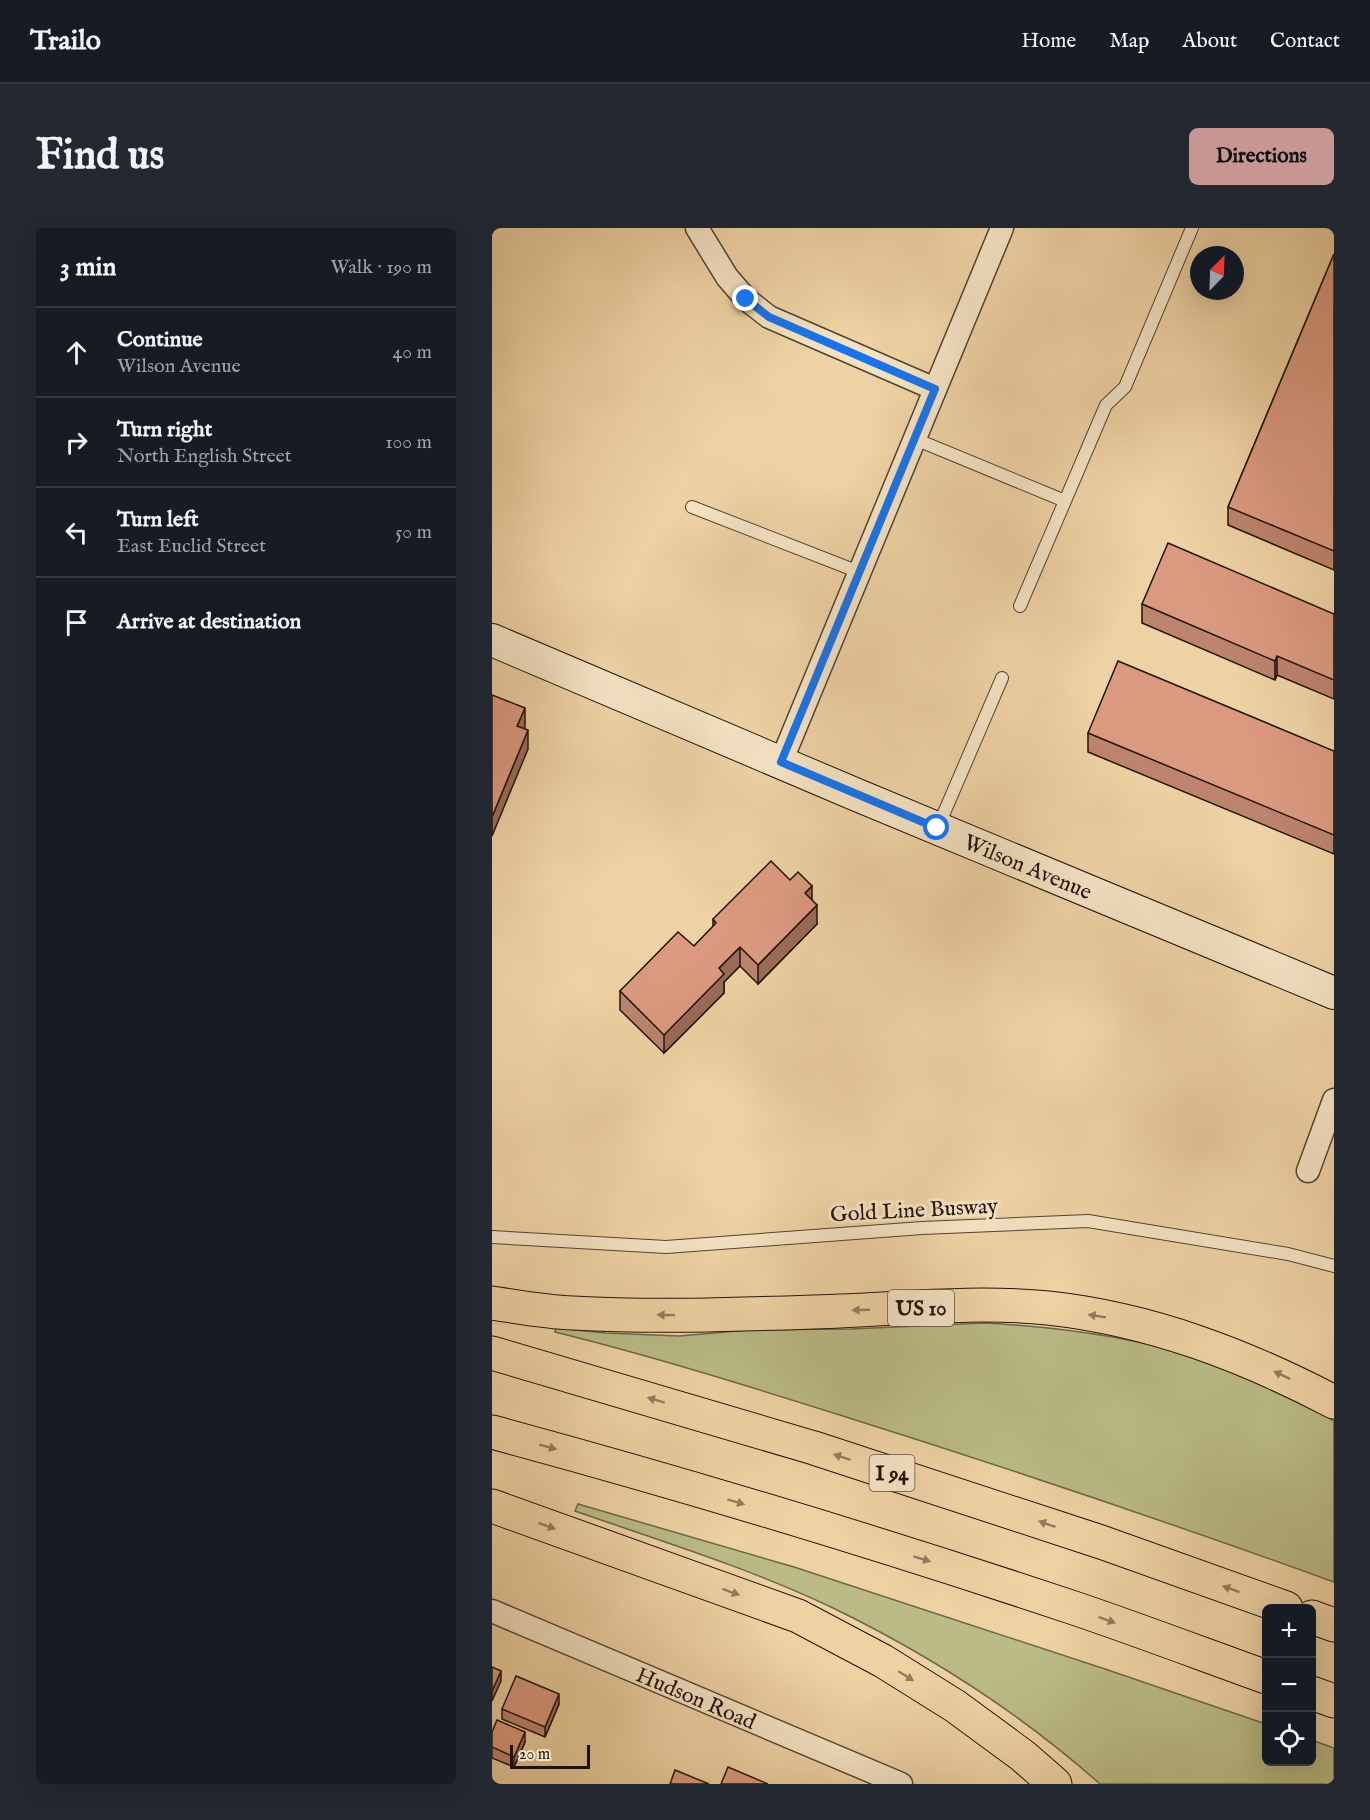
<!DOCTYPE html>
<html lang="en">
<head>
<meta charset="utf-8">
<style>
	:root { --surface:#171b24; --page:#242831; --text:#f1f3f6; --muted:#9ea1a6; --line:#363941; --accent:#c59692 }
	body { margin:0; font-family:"IM FELL English",serif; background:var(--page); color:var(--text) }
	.controls { position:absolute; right:18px; bottom:18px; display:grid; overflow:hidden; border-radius:9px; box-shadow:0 6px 24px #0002 }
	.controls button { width:54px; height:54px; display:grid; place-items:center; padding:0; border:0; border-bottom:2px solid var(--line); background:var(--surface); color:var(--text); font:30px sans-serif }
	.compass { position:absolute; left:698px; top:18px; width:54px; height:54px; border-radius:50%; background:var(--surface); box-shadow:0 6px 24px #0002; rotate:23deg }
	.scale { position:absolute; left:18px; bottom:15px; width:80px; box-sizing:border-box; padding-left:6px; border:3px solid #21120a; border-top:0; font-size:16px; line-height:21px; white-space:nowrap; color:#21120a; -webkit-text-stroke:4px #f4e2c4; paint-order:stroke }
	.stop { position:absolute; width:18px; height:18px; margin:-14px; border:4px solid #1a73e8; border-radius:50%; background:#fff }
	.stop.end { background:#1a73e8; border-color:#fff; box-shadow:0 2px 6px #0008 }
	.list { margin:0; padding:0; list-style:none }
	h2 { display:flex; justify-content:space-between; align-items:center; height:78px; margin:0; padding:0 24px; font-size:26px }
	h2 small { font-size:20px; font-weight:400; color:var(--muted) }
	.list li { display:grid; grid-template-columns:39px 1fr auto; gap:18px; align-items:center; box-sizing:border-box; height:90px; padding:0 24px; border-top:2px solid var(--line) }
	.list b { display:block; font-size:22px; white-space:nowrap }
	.list p { margin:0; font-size:20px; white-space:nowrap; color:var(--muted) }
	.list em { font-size:20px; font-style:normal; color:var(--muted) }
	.icon { flex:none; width:33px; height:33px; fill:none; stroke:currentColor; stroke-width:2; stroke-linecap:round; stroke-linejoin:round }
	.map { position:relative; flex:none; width:842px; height:1556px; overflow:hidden; border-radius:9px }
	header { display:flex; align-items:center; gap:36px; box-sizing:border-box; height:84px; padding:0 30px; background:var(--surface); border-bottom:2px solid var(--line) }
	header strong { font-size:28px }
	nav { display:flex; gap:33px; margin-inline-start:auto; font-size:21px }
	.intro { display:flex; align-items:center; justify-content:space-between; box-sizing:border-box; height:144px; padding:0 36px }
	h1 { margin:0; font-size:42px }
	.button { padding:15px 27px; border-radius:9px; background:var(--accent); color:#111; font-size:21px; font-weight:700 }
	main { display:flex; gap:36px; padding:0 36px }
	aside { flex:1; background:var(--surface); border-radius:9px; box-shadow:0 6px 24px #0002 }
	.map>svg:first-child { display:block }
	.green { fill:#babb85; stroke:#6e6648; stroke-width:1.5 }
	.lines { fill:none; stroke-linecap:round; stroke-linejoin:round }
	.lane-casing { stroke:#544230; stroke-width:14 }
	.street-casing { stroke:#544230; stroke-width:25 }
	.secondary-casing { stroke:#21120a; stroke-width:34 }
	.highway-casing { stroke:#21120a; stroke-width:35 }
	.lane { stroke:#f4e2c4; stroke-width:12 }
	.street { stroke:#f4e2c4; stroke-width:22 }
	.secondary { stroke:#f4e2c4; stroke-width:32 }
	.highway { stroke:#eed2a4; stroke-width:33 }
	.wall { fill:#bc846e; stroke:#21120a; stroke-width:1.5 }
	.shaded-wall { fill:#996c5a; stroke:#21120a; stroke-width:1.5 }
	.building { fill:#db9a80; stroke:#21120a; stroke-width:1.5 }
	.oneway { fill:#927c5f }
	.route { stroke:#1a73e8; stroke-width:8 }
	.labels { text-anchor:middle; stroke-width:6; stroke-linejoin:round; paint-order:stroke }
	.shield { fill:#f4e2c4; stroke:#605042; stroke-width:1.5 }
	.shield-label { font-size:21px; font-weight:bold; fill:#21120a }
	.street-label { font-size:22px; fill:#21120a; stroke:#f4e2c4 }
</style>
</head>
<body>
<header>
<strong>Trailo</strong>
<nav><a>Home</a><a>Map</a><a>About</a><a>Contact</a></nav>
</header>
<div class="intro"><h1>Find us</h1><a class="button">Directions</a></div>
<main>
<aside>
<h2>3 min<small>Walk · 190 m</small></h2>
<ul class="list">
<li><svg class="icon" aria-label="ahead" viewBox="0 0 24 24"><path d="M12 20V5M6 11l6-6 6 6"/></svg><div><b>Continue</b><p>Wilson Avenue</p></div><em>40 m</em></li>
<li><svg class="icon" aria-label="right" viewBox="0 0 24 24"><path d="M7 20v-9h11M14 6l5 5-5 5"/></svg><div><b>Turn right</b><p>North English Street</p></div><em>100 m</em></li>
<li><svg class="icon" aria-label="left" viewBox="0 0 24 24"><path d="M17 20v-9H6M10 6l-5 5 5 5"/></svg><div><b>Turn left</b><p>East Euclid Street</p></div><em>50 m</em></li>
<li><svg class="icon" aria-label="arrive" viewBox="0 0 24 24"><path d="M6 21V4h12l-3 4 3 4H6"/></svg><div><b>Arrive at destination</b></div></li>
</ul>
</aside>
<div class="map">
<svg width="842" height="1556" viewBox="0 0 842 1556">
	<rect width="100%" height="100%" fill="#eed2a4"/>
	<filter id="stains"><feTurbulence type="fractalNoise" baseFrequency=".00333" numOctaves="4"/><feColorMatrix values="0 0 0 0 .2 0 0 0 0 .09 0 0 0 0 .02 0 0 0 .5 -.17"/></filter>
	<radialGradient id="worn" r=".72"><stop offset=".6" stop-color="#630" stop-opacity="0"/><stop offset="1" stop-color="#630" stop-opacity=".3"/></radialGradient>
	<!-- green -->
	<path class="green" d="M493,1095c72,4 143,13 212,34 16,5 31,13 46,20 31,14 62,27 91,44v161c-163,-59 -326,-114 -491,-166 -95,-30 -191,-60 -288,-84l1,-4 50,5 73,3 70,-6 101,-1z
		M86,1276l216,63 311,102 161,55v38h46v-22l22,8v36h-234c-80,-71 -172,-130 -269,-177 -82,-39 -170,-66 -256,-96z"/>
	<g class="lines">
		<defs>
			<path id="lane" d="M423,211l150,62 -45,105
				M573,273l41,-96 19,-18 67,-159
				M200,279l167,65
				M446,599l64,-149
				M0,1009l174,10 256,-19 166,-7 200,33 46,12"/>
			<g id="street">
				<path d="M205,0l30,49 19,22 23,18 166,72"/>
				<path d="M289,534l221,-534"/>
				<path d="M816,943l26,-71"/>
				<path id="s1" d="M0,1383l409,173"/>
			</g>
			<g id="secondary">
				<path id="s2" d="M0,412l365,155 477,198"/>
			</g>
			<path id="highway" d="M0,1075c27,4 54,9 81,10 89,5 178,1 267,-2 69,-3 139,-10 208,-3 102,11 196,47 286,94
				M0,1125l322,95 287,94 185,66
				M0,1204c196,53 390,112 582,176 65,22 128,46 192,69
				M0,1278l306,110 85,45 72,45 68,50 32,28
				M820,1389l22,8
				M820,1465l22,8"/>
		</defs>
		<!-- lane casing -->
		<use href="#lane" class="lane-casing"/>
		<!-- street casing -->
		<use href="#street" class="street-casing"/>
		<!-- secondary casing -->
		<use href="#secondary" class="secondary-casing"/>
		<!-- highway casing -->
		<use href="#highway" class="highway-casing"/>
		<!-- lane -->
		<use href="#lane" class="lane"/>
		<!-- street -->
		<use href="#street" class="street"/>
		<!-- secondary -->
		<use href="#secondary" class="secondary"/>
		<!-- highway -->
		<use href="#highway" class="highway"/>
	</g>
	<!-- wall -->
	<path class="wall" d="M842,26v316l-106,-45v-18z
		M650,376l192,10v85l-57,-24 -2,5 -133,-57z
		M596,505l246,18v103l-246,-102z
		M298,652l22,20 5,24 -59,60 -18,-18 -16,16v11l-60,60 -44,-43v-19l74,-45 19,-19v-8z
		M67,1476l-14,33 -43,-18v-10z
		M0,1504l33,10 -11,25 -22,-9z"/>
	<!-- shaded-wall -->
	<path class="shaded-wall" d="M785,428v19l-2,5v-19z
		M33,480v19l-8,18v-19z
		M36,502v19l-36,87v-19z
		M320,658v19l-7,-12z
		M325,677v19l-59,60v-19z
		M248,719v19l-16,16v11l-60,60v-18l55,-67z
		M9,1443v10l-9,20v-10z
		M67,1466v10l-14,33v-10z
		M33,1504v10l-11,25v-10z"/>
	<!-- building -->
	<path class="building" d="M842,26v297l-106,-44z
		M676,315l166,71v66l-57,-24 -2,5 -133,-57z
		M626,433l216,90v84l-246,-102z
		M0,467l33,13 -8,18 11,4 -36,87z
		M279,633l19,19 8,-8 14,14 -7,7 12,12 -59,60 -18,-18 -21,21 5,6 -60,61 -44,-44 58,-59 16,14 22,-23 -3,-4z
		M0,1439l9,4 -9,20z
		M24,1448l43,18 -14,33 -43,-18z
		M5,1492l28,12 -11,25 -22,-10v-15z
		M236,1539l40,17h-47z
		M183,1542l34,14h-39z"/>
	<!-- one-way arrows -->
	<defs><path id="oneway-solid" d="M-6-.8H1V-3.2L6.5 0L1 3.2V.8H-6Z" transform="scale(1.5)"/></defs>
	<g class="oneway">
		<use href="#oneway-solid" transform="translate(369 1082) rotate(178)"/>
		<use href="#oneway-solid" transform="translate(174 1087) rotate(-179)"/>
		<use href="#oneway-solid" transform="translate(605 1088) rotate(-171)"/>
		<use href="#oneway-solid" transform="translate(790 1147) rotate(-155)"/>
		<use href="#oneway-solid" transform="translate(164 1172) rotate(-163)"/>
		<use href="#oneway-solid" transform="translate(56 1219) rotate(15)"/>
		<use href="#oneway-solid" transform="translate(350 1229) rotate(-162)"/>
		<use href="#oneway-solid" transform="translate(244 1274) rotate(17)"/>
		<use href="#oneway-solid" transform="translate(555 1296) rotate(-161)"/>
		<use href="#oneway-solid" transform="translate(55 1298) rotate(20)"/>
		<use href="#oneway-solid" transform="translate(430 1331) rotate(17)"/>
		<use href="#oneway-solid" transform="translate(739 1361) rotate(-160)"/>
		<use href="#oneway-solid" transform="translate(239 1364) rotate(20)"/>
		<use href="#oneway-solid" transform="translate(615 1392) rotate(20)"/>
		<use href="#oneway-solid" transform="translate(414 1448) rotate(32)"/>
	</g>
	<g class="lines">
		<!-- route -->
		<path class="route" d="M254,71l23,18 166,72 -154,373 156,66"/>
	</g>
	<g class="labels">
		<!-- shield labels -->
		<g class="shield">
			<rect x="396" y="1062" width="66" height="36" rx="4.5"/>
			<rect x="377.5" y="1227" width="45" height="36" rx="4.5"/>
		</g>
		<g class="shield-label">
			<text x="429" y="1087">US 10</text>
			<text x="400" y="1252">I 94</text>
		</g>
		<!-- street labels -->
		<g class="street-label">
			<text dy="8" stroke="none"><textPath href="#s2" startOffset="582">Wilson Avenue</textPath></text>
			<text transform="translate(422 981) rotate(-3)" y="8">Gold Line Busway</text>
			<text dy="8" stroke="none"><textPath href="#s1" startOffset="222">Hudson Road</textPath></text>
		</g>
	</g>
	<rect width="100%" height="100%" filter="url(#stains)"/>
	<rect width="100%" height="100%" fill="url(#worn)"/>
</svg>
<div class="controls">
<button>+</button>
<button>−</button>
<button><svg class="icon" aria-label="locate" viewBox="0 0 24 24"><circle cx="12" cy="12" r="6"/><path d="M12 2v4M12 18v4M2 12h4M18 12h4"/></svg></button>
</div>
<svg class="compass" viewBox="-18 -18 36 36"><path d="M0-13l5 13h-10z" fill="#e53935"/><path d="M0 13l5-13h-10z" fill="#9ea1a6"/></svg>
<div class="scale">20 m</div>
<div class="stop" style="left:445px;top:600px"></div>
<div class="stop end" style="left:254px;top:71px"></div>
</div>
</main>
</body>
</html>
